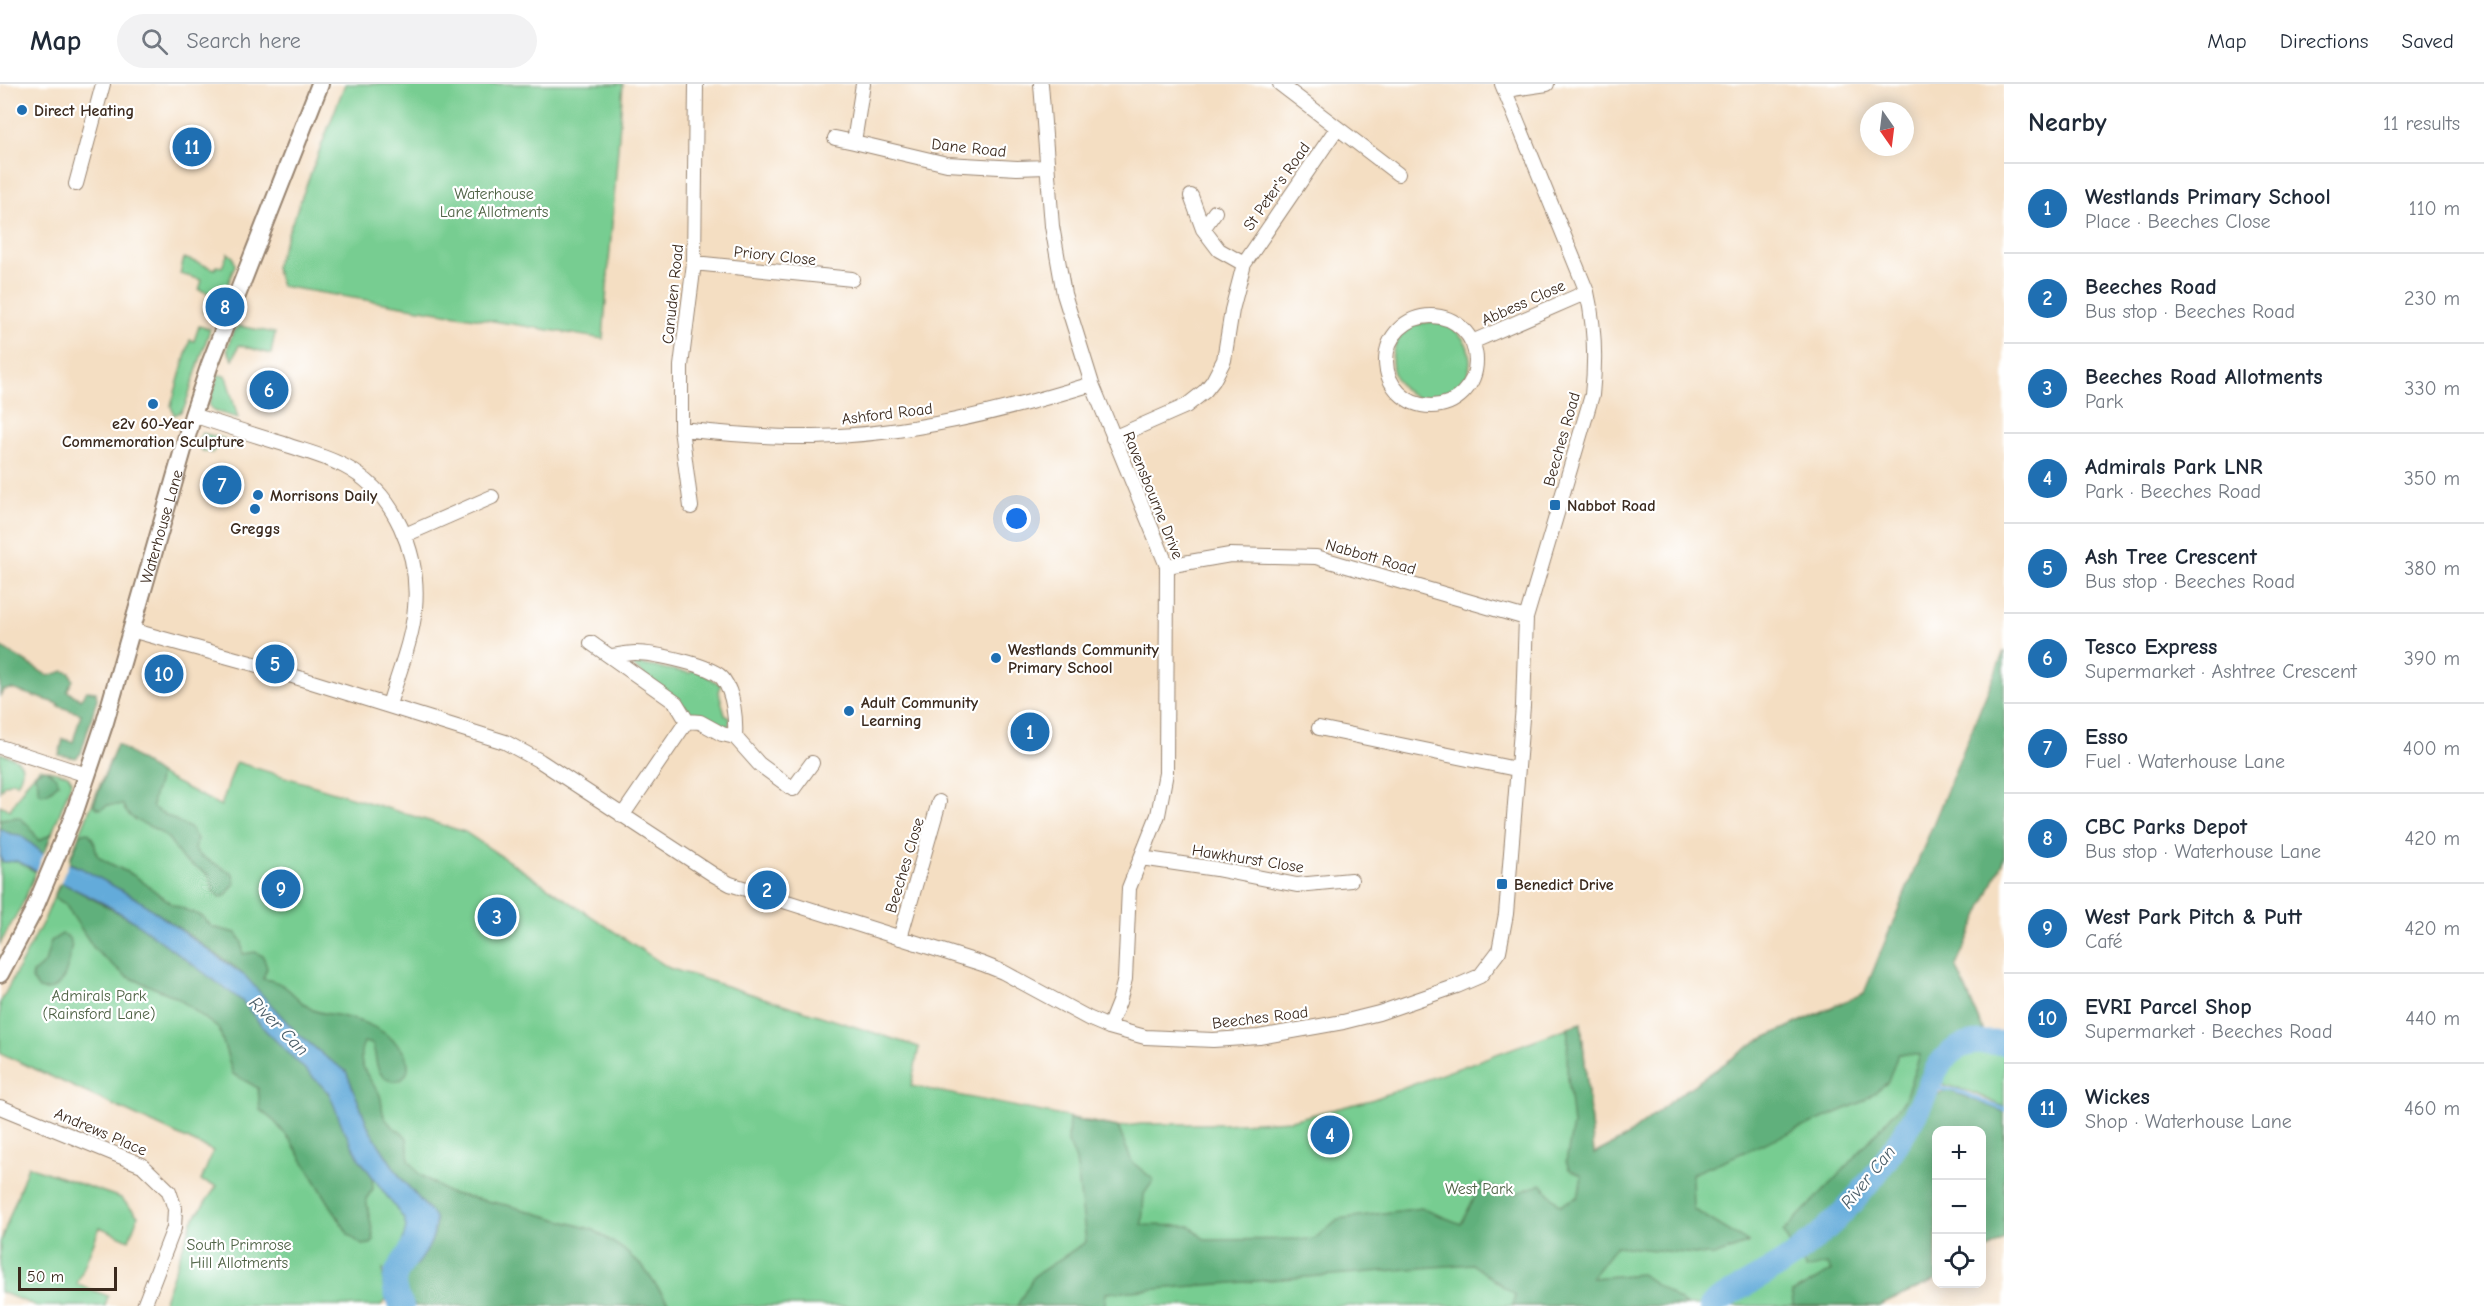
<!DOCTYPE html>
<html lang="en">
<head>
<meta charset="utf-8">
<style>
	:root { --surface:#fff; --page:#f2f2f3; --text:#1f2937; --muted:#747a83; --line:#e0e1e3; --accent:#1f6fb2 }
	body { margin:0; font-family:"Comic Neue",sans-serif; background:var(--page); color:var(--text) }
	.controls { position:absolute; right:18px; bottom:18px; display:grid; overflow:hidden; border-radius:12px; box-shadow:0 3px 15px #0003 }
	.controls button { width:54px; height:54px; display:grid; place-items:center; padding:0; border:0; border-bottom:2px solid var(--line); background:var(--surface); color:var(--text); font:30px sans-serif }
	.compass { position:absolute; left:1860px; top:18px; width:54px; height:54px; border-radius:50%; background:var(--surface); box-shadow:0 3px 15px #0003; rotate:166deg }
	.scale { position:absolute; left:18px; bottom:15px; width:99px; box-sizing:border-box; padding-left:6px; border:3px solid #3b2a1e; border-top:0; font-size:16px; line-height:21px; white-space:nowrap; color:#3b2a1e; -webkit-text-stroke:4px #fff; paint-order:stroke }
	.you { position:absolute; left:1017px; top:435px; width:21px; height:21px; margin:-15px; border:4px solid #fff; border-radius:50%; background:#1a73e8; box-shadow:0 0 0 9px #1a73e833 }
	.badge { display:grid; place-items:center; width:39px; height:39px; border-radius:50%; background:var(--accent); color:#fff; font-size:20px; font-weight:700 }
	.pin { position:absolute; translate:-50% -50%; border:3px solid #fff; box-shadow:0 2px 6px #0006 }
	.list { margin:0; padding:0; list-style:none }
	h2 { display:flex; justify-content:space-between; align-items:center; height:78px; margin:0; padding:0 24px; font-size:26px }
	h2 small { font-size:20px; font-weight:400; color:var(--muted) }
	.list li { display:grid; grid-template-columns:39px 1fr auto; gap:18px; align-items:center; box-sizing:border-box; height:90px; padding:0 24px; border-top:2px solid var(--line) }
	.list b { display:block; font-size:22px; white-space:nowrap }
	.list p { margin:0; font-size:20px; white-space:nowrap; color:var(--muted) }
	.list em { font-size:20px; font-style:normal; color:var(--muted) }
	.icon { flex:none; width:33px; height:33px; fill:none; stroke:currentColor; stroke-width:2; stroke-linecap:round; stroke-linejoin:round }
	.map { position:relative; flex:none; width:2004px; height:1222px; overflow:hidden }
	header { display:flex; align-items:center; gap:36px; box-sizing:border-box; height:84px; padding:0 30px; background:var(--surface); border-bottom:2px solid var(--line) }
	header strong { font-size:28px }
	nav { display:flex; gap:33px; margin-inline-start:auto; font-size:21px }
	.search { width:420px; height:54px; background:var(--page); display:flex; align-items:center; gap:15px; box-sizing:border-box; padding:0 21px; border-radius:33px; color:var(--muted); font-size:22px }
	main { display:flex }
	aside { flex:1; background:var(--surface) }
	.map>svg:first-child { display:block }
	.green { fill:#77cd91; stroke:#597c58; stroke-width:1.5 }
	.forest { fill:#61b07b; stroke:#4e6d4c; stroke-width:1.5 }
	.water { fill:#63abda; stroke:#4f6a7c; stroke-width:1.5 }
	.pier { fill:#f4dec2 }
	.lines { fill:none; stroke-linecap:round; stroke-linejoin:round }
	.stream { stroke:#63abda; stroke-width:4 }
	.river { stroke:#63abda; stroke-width:24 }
	.minor-casing { stroke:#988470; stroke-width:16 }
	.major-casing { stroke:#988470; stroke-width:20 }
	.minor { stroke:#fff; stroke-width:14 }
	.major { stroke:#fff; stroke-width:16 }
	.poi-dot { fill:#1f6fb2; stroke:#fff; stroke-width:2 }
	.labels { text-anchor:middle; stroke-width:4.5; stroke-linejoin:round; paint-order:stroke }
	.poi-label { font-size:16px; font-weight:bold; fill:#3b2a1e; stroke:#fff; text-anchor:start }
	.street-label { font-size:16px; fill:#3b2a1e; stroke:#fff }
	.park-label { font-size:16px; fill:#506346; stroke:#fff }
	.water-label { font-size:18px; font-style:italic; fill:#4b5e69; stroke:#fff }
</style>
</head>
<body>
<header>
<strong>Map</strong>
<div class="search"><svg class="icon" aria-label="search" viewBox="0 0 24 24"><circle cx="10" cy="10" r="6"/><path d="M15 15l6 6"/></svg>Search here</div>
<nav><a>Map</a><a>Directions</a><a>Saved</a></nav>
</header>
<main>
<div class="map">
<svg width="2004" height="1222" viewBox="0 0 2004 1222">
	<rect width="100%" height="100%" fill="#fff"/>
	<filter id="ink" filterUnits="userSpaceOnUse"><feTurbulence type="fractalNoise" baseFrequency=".0167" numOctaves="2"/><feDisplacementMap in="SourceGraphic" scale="12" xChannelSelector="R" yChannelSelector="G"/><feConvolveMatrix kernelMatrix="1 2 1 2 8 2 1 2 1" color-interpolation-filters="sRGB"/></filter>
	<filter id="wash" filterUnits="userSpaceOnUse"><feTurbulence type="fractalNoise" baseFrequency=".008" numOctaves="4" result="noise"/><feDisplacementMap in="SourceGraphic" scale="24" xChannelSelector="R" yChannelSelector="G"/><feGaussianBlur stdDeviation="1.35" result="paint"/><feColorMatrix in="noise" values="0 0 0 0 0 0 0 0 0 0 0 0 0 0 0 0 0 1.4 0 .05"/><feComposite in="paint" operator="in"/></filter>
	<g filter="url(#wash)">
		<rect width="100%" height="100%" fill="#f4dec2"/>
		<!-- green -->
		<path class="green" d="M345,0h278l-20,255 -322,-53 -6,-19z
			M228,169l5,4 2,8 -19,51 -13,-4 6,-19 -10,-3 3,-10 -22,-6 4,-16 31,11 2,-3 5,1z
			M1392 277a39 39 0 1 1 78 0a39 39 0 1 1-78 0Z
			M199,242l11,3 -25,77 -4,6 -7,3 -3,-9 19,-66 4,1z
			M239,242l36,7 -4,21 -32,-9 -6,15 -6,-10 6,-19z
			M218,291l8,1 12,42 -24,-7 -5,-6z
			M202,349l23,6 -13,14 -9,-2 -6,-7z
			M637,574l6,7 47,8 5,-4 26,16 -2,7 6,23 5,3 -1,8 -4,2 -33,-13 -60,-50z
			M117,660l42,30 62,32 15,-44 229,70 204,136 250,79 -8,39 207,41 23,-3h83l67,-4 80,-20 210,-77 13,131 29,-15 56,-44 77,-53 84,-39 116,-37 28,66 20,2v73l-33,-15 -33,-9c9,-22 23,-33 47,-33l-1,-17c-35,-1 -51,25 -63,55l13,8 16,-5 54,21v127l-22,14v-123h-46v150l-57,26h-1464l-11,-18 -21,-19v17l5,12 -8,8h-218l30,-85 25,-35 -16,-5 12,-30 -213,-98v-50l45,-85z
			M0,669c19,6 29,10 17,31l-4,-3 -9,4 -4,6z
			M40,684l28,7 4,6 -28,73 -24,-19 -20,-6v-24l10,5 17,-28z
			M0,774l3,4 14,-1 19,11 -14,33 -22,39z
			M28,1082l93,32 17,18 -9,24 -29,-13 -23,57 31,12 -3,10h-68l-37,-14v-49z"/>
		<!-- forest -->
		<path class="forest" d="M0,562l48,30 16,-5 6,2 3,7 -6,11 13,8 7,-8 9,1 1,7 -16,54 -5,5 -17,-3 4,-16 10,3 8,-28 -23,-8 1,-2 -47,-15 -8,1 -4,6z
			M2004,567v207l-48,108 28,67c-20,-1 -33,7 -47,22 -13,14 -17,37 -27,53 -31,54 -68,102 -118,140l-9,-16 66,-68 55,-63 16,-46 -22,-1 -10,28 -26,20 -170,72 1,35 56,34 -35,13 -98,-10 -25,32 50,-4 46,32h-174l2,-11 -43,-31 -366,29 -1,13h-88l17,-30 52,-34 -10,-82 -8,-18 1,-23 49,8 14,35 22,18 -10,14 -2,31 48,1 15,14 109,-1 24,-20 83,-11 40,16 20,-40 34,10 26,-10 19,21 18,-8 4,-21 -13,-7 -3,-8 7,-36 -6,-56 1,-42 13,-4 13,131 29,-15 56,-44 77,-53 108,-49z
			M117,660l42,30c1,12 -9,23 -6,34l37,20 7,11 -2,10 4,6 34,19 2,9 -10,13 -4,1 -7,-4 -5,-18c-9,-7 -20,-9 -28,-18 -9,-10 -7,-16 -21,-25 -13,-9 -33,-11 -37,-27h-15l-7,4 -6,-2 -1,-3z
			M45,685l11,8 3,6 -10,9 -7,2 -4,-3v-8l-3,-7 2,-4z
			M19,733l11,10 9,14 13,-8 -8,21 -24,-19 -9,-1 -11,-5v-10z
			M86,748l3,1 5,8 3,14 8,6 30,15 37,28 31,13 9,10 24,6 6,9 1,12 12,-2 8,4 4,12 -4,11c27,3 29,19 50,31 6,3 15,4 23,5 23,5 44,11 61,29 5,5 10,13 11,20 2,17 -17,23 -27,10 -7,-9 -4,-20 -9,-30l-8,-2c-10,20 5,35 15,51 5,9 0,21 10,30 5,6 12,8 18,15l2,22 10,14 30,19 62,13 83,24 29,19 20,18 28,39h-256l-10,-12 -2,-12c13,-23 35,-35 32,-65l-35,-40 -30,-46 -24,-60 -19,-13 -32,-27 -56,-61 -102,-71 -68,-37 12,-28z
			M61,798l71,38 84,60 26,21 23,29 55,51 15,22 17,42 20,30 1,14 -7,10 8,41 -3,4 -9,1 -14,-11 -57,-93 -17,-20 -14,-11 -2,-22 -25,-14 -14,-45 -43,-32 -50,-21 -31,-26 -30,-46 -11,-7z
			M62,850l5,2c8,8 3,13 2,23 -2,15 -10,36 -30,30l-7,-10 1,-6 12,-10 6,-22z
			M1950,1007l54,21v127l-22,14v-123h-46v150l-57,26h-86l-1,-13 39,-22 -4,-7 -21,5 -5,-9 9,-6 21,-23 65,-72 14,-27 24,-36 8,-4z"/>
		<!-- water -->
		<path class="water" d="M0,745l11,5 9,1 24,19 37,14 56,31 109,78 49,54 32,27 19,13 24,60 30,46 35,40c2,18 -7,34 -18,48l-16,-16 5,-22 -2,-8 -44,-59 -17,-32 -14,-35 -64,-63 -23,-29 -110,-81 -29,-17 -86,-42 -14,1 -3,-4z"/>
		<!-- pier -->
		<path class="pier" d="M45,767l25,9 -10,24 -25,-9z"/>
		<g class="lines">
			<!-- stream -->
			<path class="stream" d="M1927,1006c37,-5 45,11 77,19"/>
			<!-- river -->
			<path class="river" d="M402,1222c-23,-38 12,-41 17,-78
				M1711,1222c28,-19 59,-33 86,-53 34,-25 67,-61 91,-96 14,-20 29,-44 39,-67 6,-14 10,-25 21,-35 16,-15 35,-13 56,-12"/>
		</g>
	</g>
	<g filter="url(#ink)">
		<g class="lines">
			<defs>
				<path id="minor" d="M863,0l-9,58 93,22 70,4 30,-1
					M1041,0l11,142 12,68 28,90 75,182 -1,207 -8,42 -29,73 -4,91 -6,23 -10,25
					M1280,0l118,90
					M1506,6l41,-6
					M835,54l19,4
					M76,100l27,-100
					M1191,112l12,33 16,21 25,14
					M1203,145l12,-17
					M694,179l158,16
					M1386 277a45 45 0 1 1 90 0a45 45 0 1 1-90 0Z
					M1472,258l115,-50
					M193,331c30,10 61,20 91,29 20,7 41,12 60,22 51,26 76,88 71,142 -3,33 -17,66 -26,97
					M681,345c45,5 88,9 133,8 95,-2 187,-25 278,-53
					M1113,354l73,-32 19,-15 8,-10 11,-21 8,-50 12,-46 93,-136
					M691,423l-10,-78v-63l13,-103 2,-179
					M405,451l87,-38
					M1167,482l63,-11 86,2 210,61
					M131,546l123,34 251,78 35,19 174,114 16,9 253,80 20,8 85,46 21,9 36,10 68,3 46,-3 84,-15 36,-9 78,-27 23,-10 19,-25 7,-37 17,-208 3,-88 66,-223c4,-36 3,-68 -5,-103l-85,-208
					M591,559l85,60 11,18 13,1 22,12 13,3 24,27 34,25 19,-26
					M612,572c8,-1 16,-3 23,-3 18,0 78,12 88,26 11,15 13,41 12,58
					M1319,644l197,41
					M0,663l87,28
					M622,732l65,-95
					M1141,774l75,11 81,16 54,-5
					M900,854l39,-136
					M0,1023l142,58 27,26 6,18 -1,19 -30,78"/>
				<g id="major">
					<path id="s1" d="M0,890l33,-62 41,-98 31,-92 88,-307 17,-51 110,-280"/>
				</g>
			</defs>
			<!-- minor casing -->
			<use href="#minor" class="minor-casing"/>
			<!-- major casing -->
			<use href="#major" class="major-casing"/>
			<!-- minor -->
			<use href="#minor" class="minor"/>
			<!-- major -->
			<use href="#major" class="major"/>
		</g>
	</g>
	<!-- markers -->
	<g class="poi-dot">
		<circle cx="22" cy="26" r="6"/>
		<circle cx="153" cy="320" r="6"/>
		<circle cx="258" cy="411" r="6"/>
		<rect x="1549" y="415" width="12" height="12" rx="3"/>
		<circle cx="255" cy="425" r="6"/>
		<circle cx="996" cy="574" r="6"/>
		<circle cx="849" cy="627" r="6"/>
		<rect x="1496" y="794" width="12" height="12" rx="3"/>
	</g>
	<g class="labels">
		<!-- poi labels -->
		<g class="poi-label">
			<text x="34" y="32">Direct Heating</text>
			<text x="153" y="345" text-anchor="middle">e2v 60-Year<tspan x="153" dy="18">Commemoration Sculpture</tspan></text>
			<text x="270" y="417">Morrisons Daily</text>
			<text x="1567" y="427">Nabbot Road</text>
			<text x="255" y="450" text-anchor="middle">Greggs</text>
			<text x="1008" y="571">Westlands Community<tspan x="1008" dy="18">Primary School</tspan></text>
			<text x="861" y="624">Adult Community<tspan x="861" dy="18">Learning</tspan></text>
			<text x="1514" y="806">Benedict Drive</text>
		</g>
		<!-- street labels -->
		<g class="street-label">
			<text transform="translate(969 63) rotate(6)" y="6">Dane Road</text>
			<text transform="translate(1276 102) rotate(-55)" y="6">St Peter's Road</text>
			<text transform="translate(775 171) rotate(6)" y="6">Priory Close</text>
			<text transform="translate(672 210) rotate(-84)" y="6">Canuden Road</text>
			<text transform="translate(1523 218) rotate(-24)" y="6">Abbess Close</text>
			<text transform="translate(887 329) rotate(-7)" y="6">Ashford Road</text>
			<text transform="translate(1561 355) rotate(-74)" y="6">Beeches Road</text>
			<text transform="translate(1154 411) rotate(68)" y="6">Ravensbourne Drive</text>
			<text dy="6" stroke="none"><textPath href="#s1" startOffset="477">Waterhouse Lane</textPath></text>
			<text transform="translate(1371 472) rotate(16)" y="6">Nabbott Road</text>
			<text transform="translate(1248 774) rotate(9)" y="6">Hawkhurst Close</text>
			<text transform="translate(904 781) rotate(-73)" y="6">Beeches Close</text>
			<text transform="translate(1260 933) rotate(-7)" y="6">Beeches Road</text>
			<text transform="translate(101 1047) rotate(23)" y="6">Andrews Place</text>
		</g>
		<!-- park labels -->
		<g class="park-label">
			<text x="494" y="115">Waterhouse<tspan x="494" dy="18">Lane Allotments</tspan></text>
			<text x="99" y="917">Admirals Park<tspan x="99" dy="18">(Rainsford Lane)</tspan></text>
			<text x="1479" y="1110">West Park</text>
			<text x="239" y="1166">South Primrose<tspan x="239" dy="18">Hill Allotments</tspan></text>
		</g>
		<!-- water labels -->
		<g class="water-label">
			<text transform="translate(279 942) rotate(45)" y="6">River Can</text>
			<text transform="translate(1868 1093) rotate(-51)" y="6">River Can</text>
		</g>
	</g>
</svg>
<div class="controls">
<button>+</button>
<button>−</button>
<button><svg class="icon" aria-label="locate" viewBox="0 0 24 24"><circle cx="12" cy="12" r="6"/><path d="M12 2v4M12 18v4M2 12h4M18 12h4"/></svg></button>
</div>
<svg class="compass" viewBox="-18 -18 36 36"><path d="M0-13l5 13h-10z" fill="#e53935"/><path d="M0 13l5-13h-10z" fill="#747a83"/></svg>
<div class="scale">50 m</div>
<div class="you"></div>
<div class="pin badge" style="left:1030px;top:648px">1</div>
<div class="pin badge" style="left:767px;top:806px">2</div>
<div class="pin badge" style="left:497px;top:833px">3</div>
<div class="pin badge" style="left:1330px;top:1051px">4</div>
<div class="pin badge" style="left:275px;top:580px">5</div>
<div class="pin badge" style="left:269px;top:306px">6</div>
<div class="pin badge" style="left:222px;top:401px">7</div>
<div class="pin badge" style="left:225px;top:223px">8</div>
<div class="pin badge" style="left:281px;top:805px">9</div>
<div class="pin badge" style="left:164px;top:590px">10</div>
<div class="pin badge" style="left:192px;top:63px">11</div>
</div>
<aside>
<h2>Nearby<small>11 results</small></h2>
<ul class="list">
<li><span class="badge">1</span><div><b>Westlands Primary School</b><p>Place · Beeches Close</p></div><em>110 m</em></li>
<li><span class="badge">2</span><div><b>Beeches Road</b><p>Bus stop · Beeches Road</p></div><em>230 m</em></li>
<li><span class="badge">3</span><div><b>Beeches Road Allotments</b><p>Park</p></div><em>330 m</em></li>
<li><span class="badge">4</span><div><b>Admirals Park LNR</b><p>Park · Beeches Road</p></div><em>350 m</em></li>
<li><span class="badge">5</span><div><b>Ash Tree Crescent</b><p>Bus stop · Beeches Road</p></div><em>380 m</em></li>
<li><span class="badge">6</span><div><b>Tesco Express</b><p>Supermarket · Ashtree Crescent</p></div><em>390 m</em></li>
<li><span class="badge">7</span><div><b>Esso</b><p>Fuel · Waterhouse Lane</p></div><em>400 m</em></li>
<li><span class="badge">8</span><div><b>CBC Parks Depot</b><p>Bus stop · Waterhouse Lane</p></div><em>420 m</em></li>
<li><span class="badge">9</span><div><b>West Park Pitch &amp; Putt</b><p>Café</p></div><em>420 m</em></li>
<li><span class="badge">10</span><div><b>EVRI Parcel Shop</b><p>Supermarket · Beeches Road</p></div><em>440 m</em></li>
<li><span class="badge">11</span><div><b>Wickes</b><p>Shop · Waterhouse Lane</p></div><em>460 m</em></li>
</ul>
</aside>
</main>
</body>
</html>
